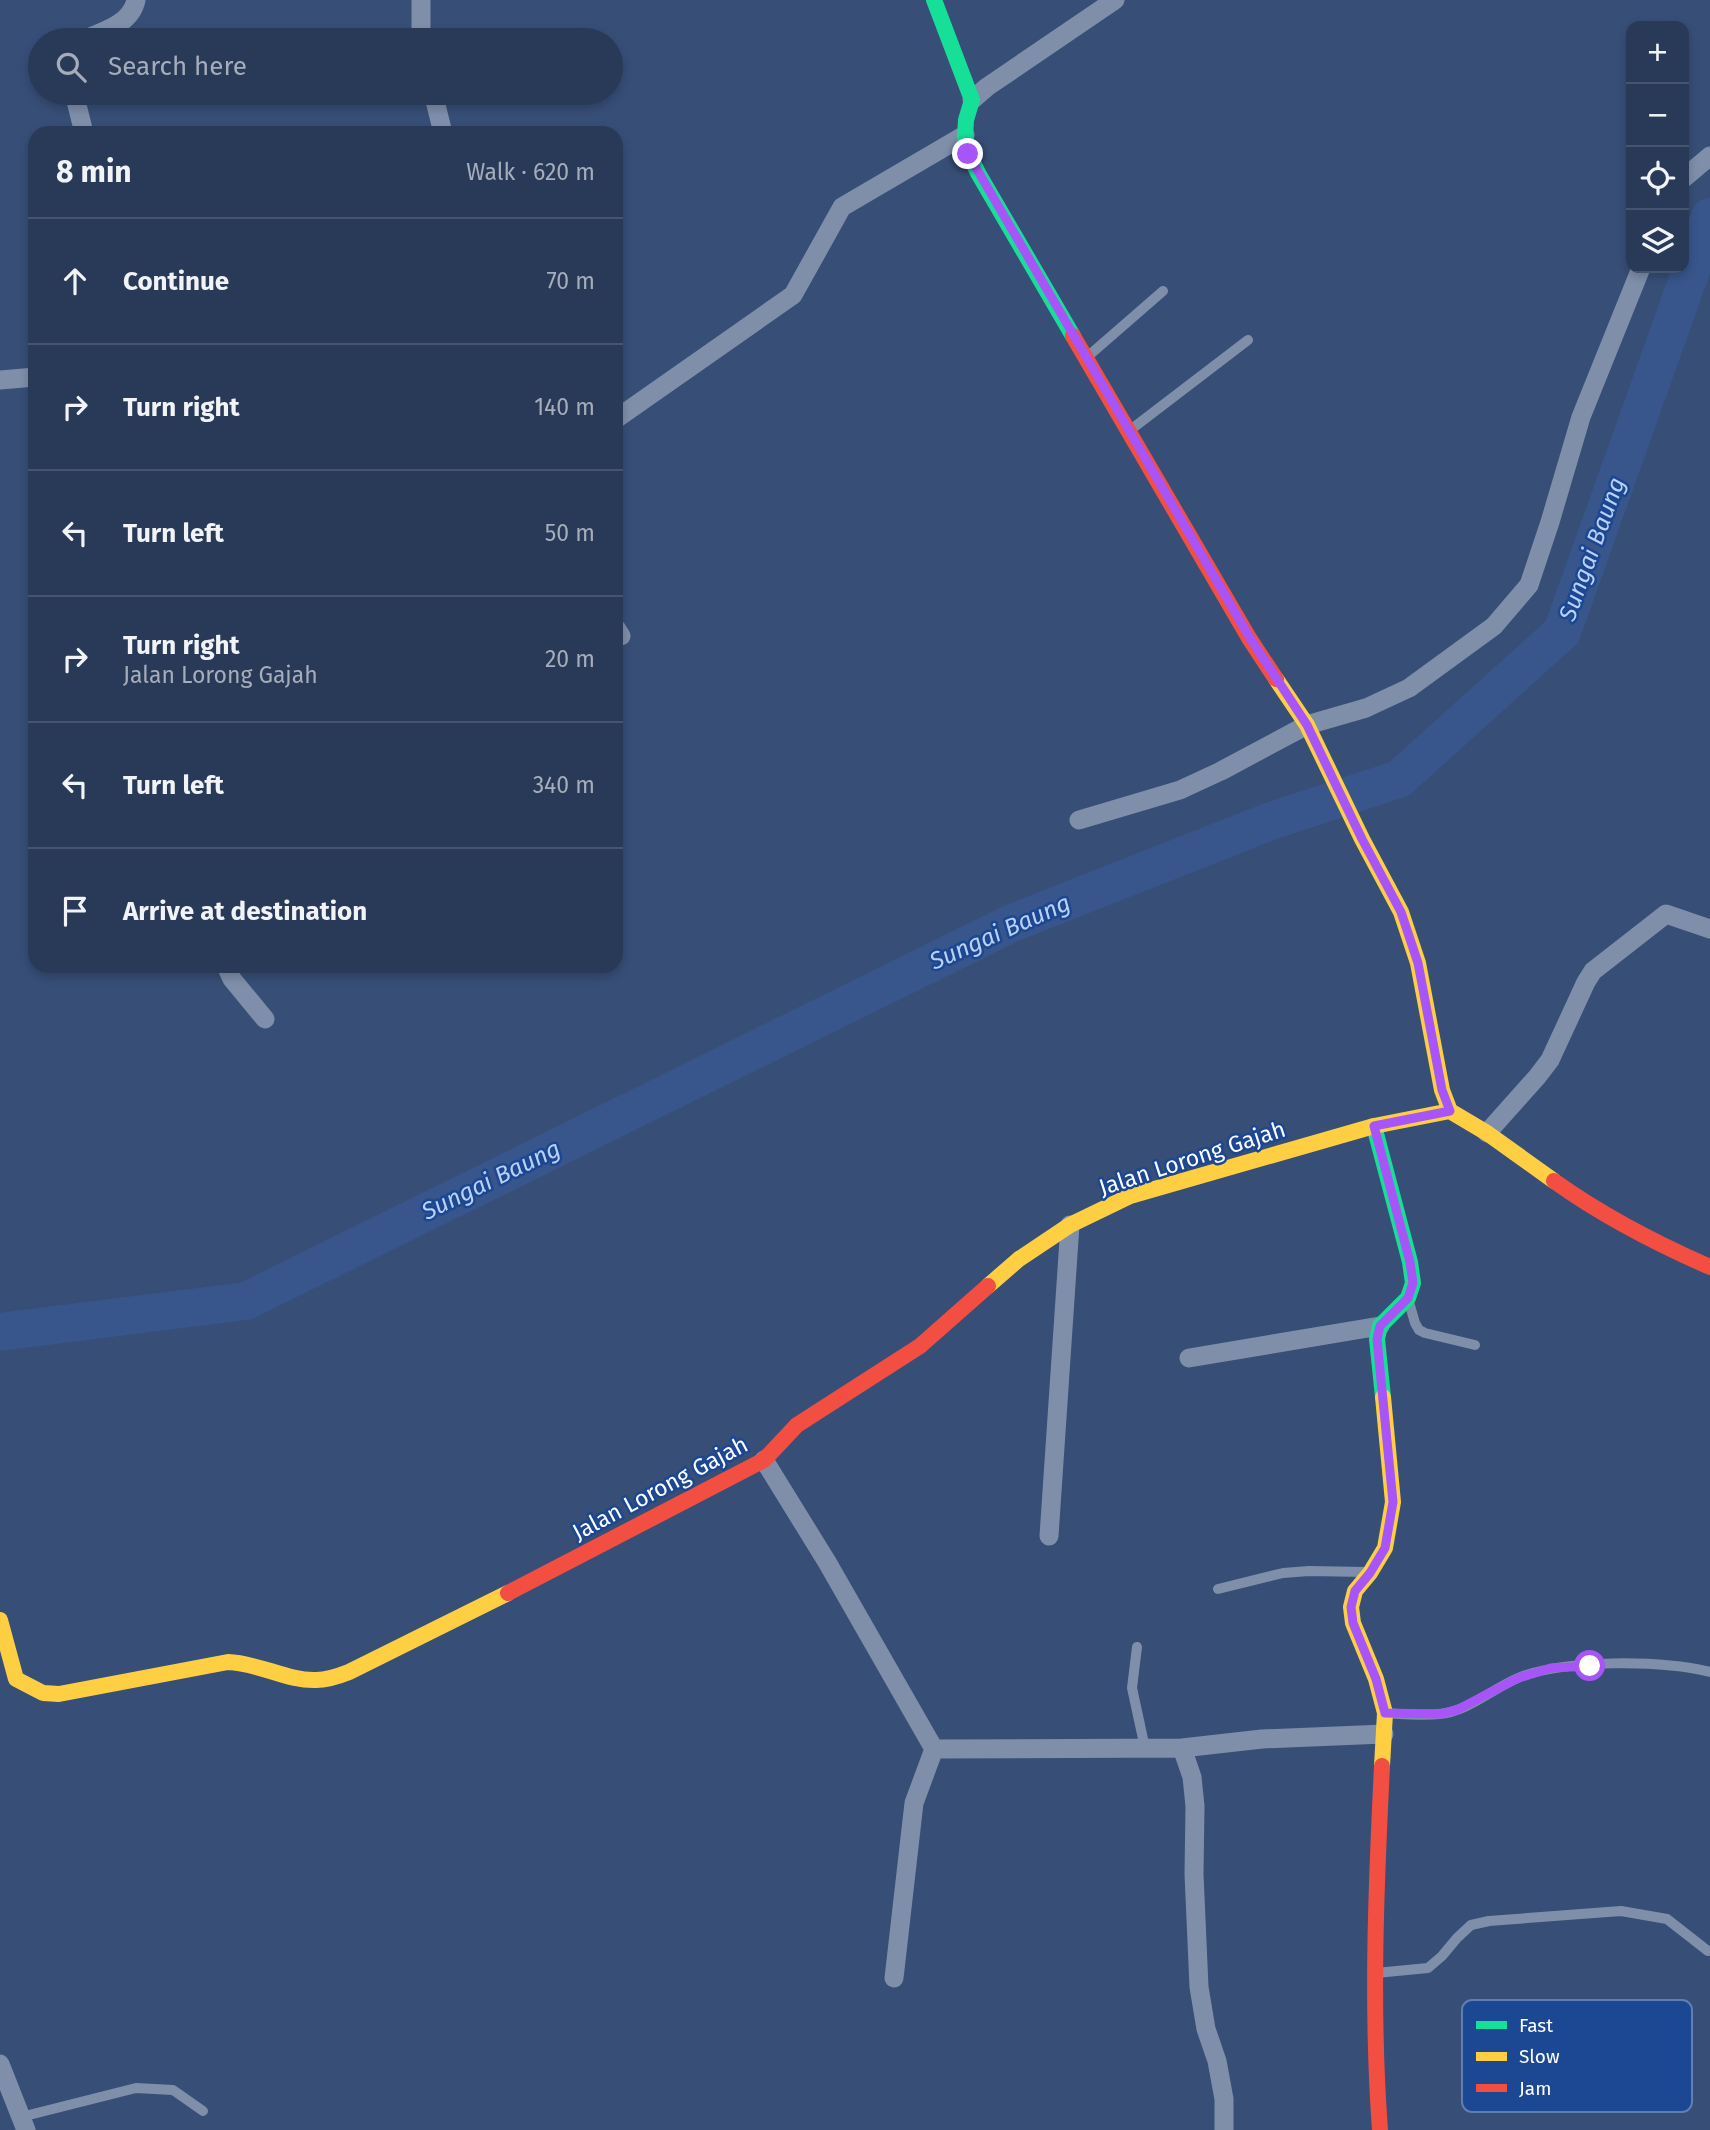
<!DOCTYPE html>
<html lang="en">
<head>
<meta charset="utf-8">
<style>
	:root { --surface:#293a59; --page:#31415f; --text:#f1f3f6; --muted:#a5adba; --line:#45546f }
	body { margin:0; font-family:"Fira Sans",sans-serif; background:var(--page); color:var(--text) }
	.controls { position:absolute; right:21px; top:21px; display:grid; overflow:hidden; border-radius:14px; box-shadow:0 4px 10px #0003 }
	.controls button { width:63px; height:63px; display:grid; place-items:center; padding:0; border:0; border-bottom:2px solid var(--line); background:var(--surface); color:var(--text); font:35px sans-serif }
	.stop { position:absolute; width:21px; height:21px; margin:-16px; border:5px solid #a855f7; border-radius:50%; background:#fff }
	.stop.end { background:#a855f7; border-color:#fff; box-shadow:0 2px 7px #0008 }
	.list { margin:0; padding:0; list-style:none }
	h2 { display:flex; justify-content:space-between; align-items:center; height:91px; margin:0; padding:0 28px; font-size:30px }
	h2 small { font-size:23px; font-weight:400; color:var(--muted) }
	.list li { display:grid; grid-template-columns:46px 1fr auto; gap:21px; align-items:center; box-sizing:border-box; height:126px; padding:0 28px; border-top:2px solid var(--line) }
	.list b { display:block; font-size:26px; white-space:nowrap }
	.list p { margin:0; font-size:23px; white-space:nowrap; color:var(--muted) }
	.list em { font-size:23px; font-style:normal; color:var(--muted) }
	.icon { flex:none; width:38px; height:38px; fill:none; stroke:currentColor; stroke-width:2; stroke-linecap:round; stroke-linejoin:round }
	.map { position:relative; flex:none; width:1710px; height:2130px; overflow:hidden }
	.search { position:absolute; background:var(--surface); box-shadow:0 4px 10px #0003; left:28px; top:28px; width:595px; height:77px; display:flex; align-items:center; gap:18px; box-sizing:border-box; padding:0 24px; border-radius:38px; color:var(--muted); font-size:26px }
	.panel { position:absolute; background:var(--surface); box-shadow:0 4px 10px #0003; left:28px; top:126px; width:595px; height:847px; border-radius:21px }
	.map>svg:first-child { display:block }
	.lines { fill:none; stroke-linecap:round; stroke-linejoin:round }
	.river { stroke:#38558c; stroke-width:38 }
	.lane { stroke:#7f8faa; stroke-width:10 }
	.street { stroke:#7f8faa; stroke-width:19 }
	.fast { stroke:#16e098; stroke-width:16 }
	.slow { stroke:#ffcf43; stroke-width:16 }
	.jam { stroke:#f24e42; stroke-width:16 }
	.route { stroke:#a855f7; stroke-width:9 }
	.labels { text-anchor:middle; stroke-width:5; stroke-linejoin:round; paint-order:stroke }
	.street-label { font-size:23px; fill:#fff; stroke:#1c4792 }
	.water-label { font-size:24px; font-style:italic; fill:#bad0f5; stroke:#1c4792 }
	.key { fill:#1c4792; stroke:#607eb3; stroke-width:2 }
	.key-label { font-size:19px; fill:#fff }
</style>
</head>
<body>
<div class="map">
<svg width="1710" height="2130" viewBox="0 0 1710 2130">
	<rect width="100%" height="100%" fill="#374e77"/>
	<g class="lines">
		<!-- river -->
		<path class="river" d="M0,1332l246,-31 766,-378 259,-102 128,-42 163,-147 148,-415"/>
		<!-- lane -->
		<path class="lane" d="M1086,358l77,-67
			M1129,431l119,-91
			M1409,1302l6,21 4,7 6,3 50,12
			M1218,1589l65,-16 26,-2 57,1
			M1137,1647l-5,41 13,60
			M1385,1713c18,1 37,3 54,1 28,-2 53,-25 79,-36 46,-19 143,-18 192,-6
			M1376,1973l52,-5 14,-12 15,-18 14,-13 18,-4 132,-10 46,8 41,32
			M21,2117l115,-29 37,2 30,21"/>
		<!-- street -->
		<path class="street" d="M421,0v40
			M83,40c21,-9 48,-16 53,-40
			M74,93l10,40
			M433,93l10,40
			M972,100l15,-13 128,-87
			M1684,178l26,-22
			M0,380l35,-3
			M616,419l177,-124 49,-88 123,-72
			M616,628l5,8
			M1079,820l101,-30 41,-19 86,-46 59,-17 43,-20 85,-62 35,-41 21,-63 31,-105 60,-149
			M226,966l6,13 33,40
			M1487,1133l50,-56 13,-17 36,-78 7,-11 73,-57 44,15
			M1189,1358l191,-32
			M764,1460l63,102 107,187
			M1049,1536l21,-311
			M1182,1748l80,-9 122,-5
			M894,1978l20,-175 20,-54 248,-1 10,29 3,29 -1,68 5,113 7,42 11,32 7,38v31
			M0,2064l26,66"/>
		<!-- fast -->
		<path class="fast" d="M934,0l38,100 -6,20 -1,17 4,17 9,19 95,163
			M1374,1126l36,136 3,21 -5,15 -28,28 -3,13 6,58"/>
		<!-- slow -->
		<path class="slow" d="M1276,679l31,46 55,114 39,73 17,51 24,127 8,21 37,22 67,48
			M988,1286l31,-27 51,-34 60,-29 244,-70 76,-15
			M0,1620l16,59 27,14 16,1 169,-32c31,1 59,19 88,18 11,0 23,-4 33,-8l159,-79
			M1382,1766l3,-53 -9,-34 -23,-56 -2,-16 4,-16 15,-18 15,-25 8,-46 -10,-105"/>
		<!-- jam -->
		<path class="jam" d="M1073,336l176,302 27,41
			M1554,1181c49,35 101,62 156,86
			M508,1593l256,-133 33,-35 123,-79 68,-60
			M1380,2130c-9,-121 -4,-243 2,-364"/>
	</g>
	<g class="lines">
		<!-- route -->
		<path class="route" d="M968,154l282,484 57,87 55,114 39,73 17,51 24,127 8,21 -76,15 36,136 3,21 -5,15 -28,28 -3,13 16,163 -8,46 -15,25 -15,18 -4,16 2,16 23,56 9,34 55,1 17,-4 61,-32 33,-10 39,-2"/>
	</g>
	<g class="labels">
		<!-- street labels -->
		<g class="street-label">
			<text transform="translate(1192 1158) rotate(-18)" y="8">Jalan Lorong Gajah</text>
			<text transform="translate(660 1488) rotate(-28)" y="8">Jalan Lorong Gajah</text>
		</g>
		<!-- water labels -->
		<g class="water-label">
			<text transform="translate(1592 549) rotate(-70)" y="8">Sungai Baung</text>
			<text transform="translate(1000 932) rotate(-24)" y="8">Sungai Baung</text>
			<text transform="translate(491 1180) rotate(-26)" y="8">Sungai Baung</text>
		</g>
	</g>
	<!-- legend -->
	<rect x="1462" y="2000" width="230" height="112" rx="10" class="key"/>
	<rect x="1476" y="2021" width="31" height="8" fill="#16e098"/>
	<rect x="1476" y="2052" width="31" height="9" fill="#ffcf43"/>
	<rect x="1476" y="2084" width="31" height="8" fill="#f24e42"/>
	<g class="key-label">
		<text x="1519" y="2032">Fast</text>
		<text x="1519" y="2063">Slow</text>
		<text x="1519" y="2095">Jam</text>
	</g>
</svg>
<div class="controls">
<button>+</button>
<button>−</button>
<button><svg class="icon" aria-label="locate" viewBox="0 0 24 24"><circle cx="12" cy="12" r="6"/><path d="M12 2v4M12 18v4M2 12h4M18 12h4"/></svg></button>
<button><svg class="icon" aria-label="layers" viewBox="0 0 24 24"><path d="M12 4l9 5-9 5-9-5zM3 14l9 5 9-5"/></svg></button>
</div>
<div class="stop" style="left:1590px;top:1666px"></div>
<div class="stop end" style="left:968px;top:154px"></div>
<div class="search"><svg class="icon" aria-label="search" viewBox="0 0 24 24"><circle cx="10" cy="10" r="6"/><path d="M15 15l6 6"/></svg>Search here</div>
<section class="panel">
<h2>8 min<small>Walk · 620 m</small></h2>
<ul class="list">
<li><svg class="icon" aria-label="ahead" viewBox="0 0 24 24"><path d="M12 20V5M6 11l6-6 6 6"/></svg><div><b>Continue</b></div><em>70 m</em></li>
<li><svg class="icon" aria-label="right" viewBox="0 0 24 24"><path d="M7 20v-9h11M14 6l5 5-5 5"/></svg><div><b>Turn right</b></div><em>140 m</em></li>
<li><svg class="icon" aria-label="left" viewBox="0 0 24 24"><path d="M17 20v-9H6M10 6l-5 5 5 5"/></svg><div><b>Turn left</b></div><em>50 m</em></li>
<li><svg class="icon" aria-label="right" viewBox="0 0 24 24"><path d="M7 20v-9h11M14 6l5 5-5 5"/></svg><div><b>Turn right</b><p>Jalan Lorong Gajah</p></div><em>20 m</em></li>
<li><svg class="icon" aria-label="left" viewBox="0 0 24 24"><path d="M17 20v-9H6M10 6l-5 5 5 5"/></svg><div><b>Turn left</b></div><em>340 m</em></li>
<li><svg class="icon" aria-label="arrive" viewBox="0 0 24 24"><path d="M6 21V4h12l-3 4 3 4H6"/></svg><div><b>Arrive at destination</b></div></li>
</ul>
</section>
</div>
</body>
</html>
